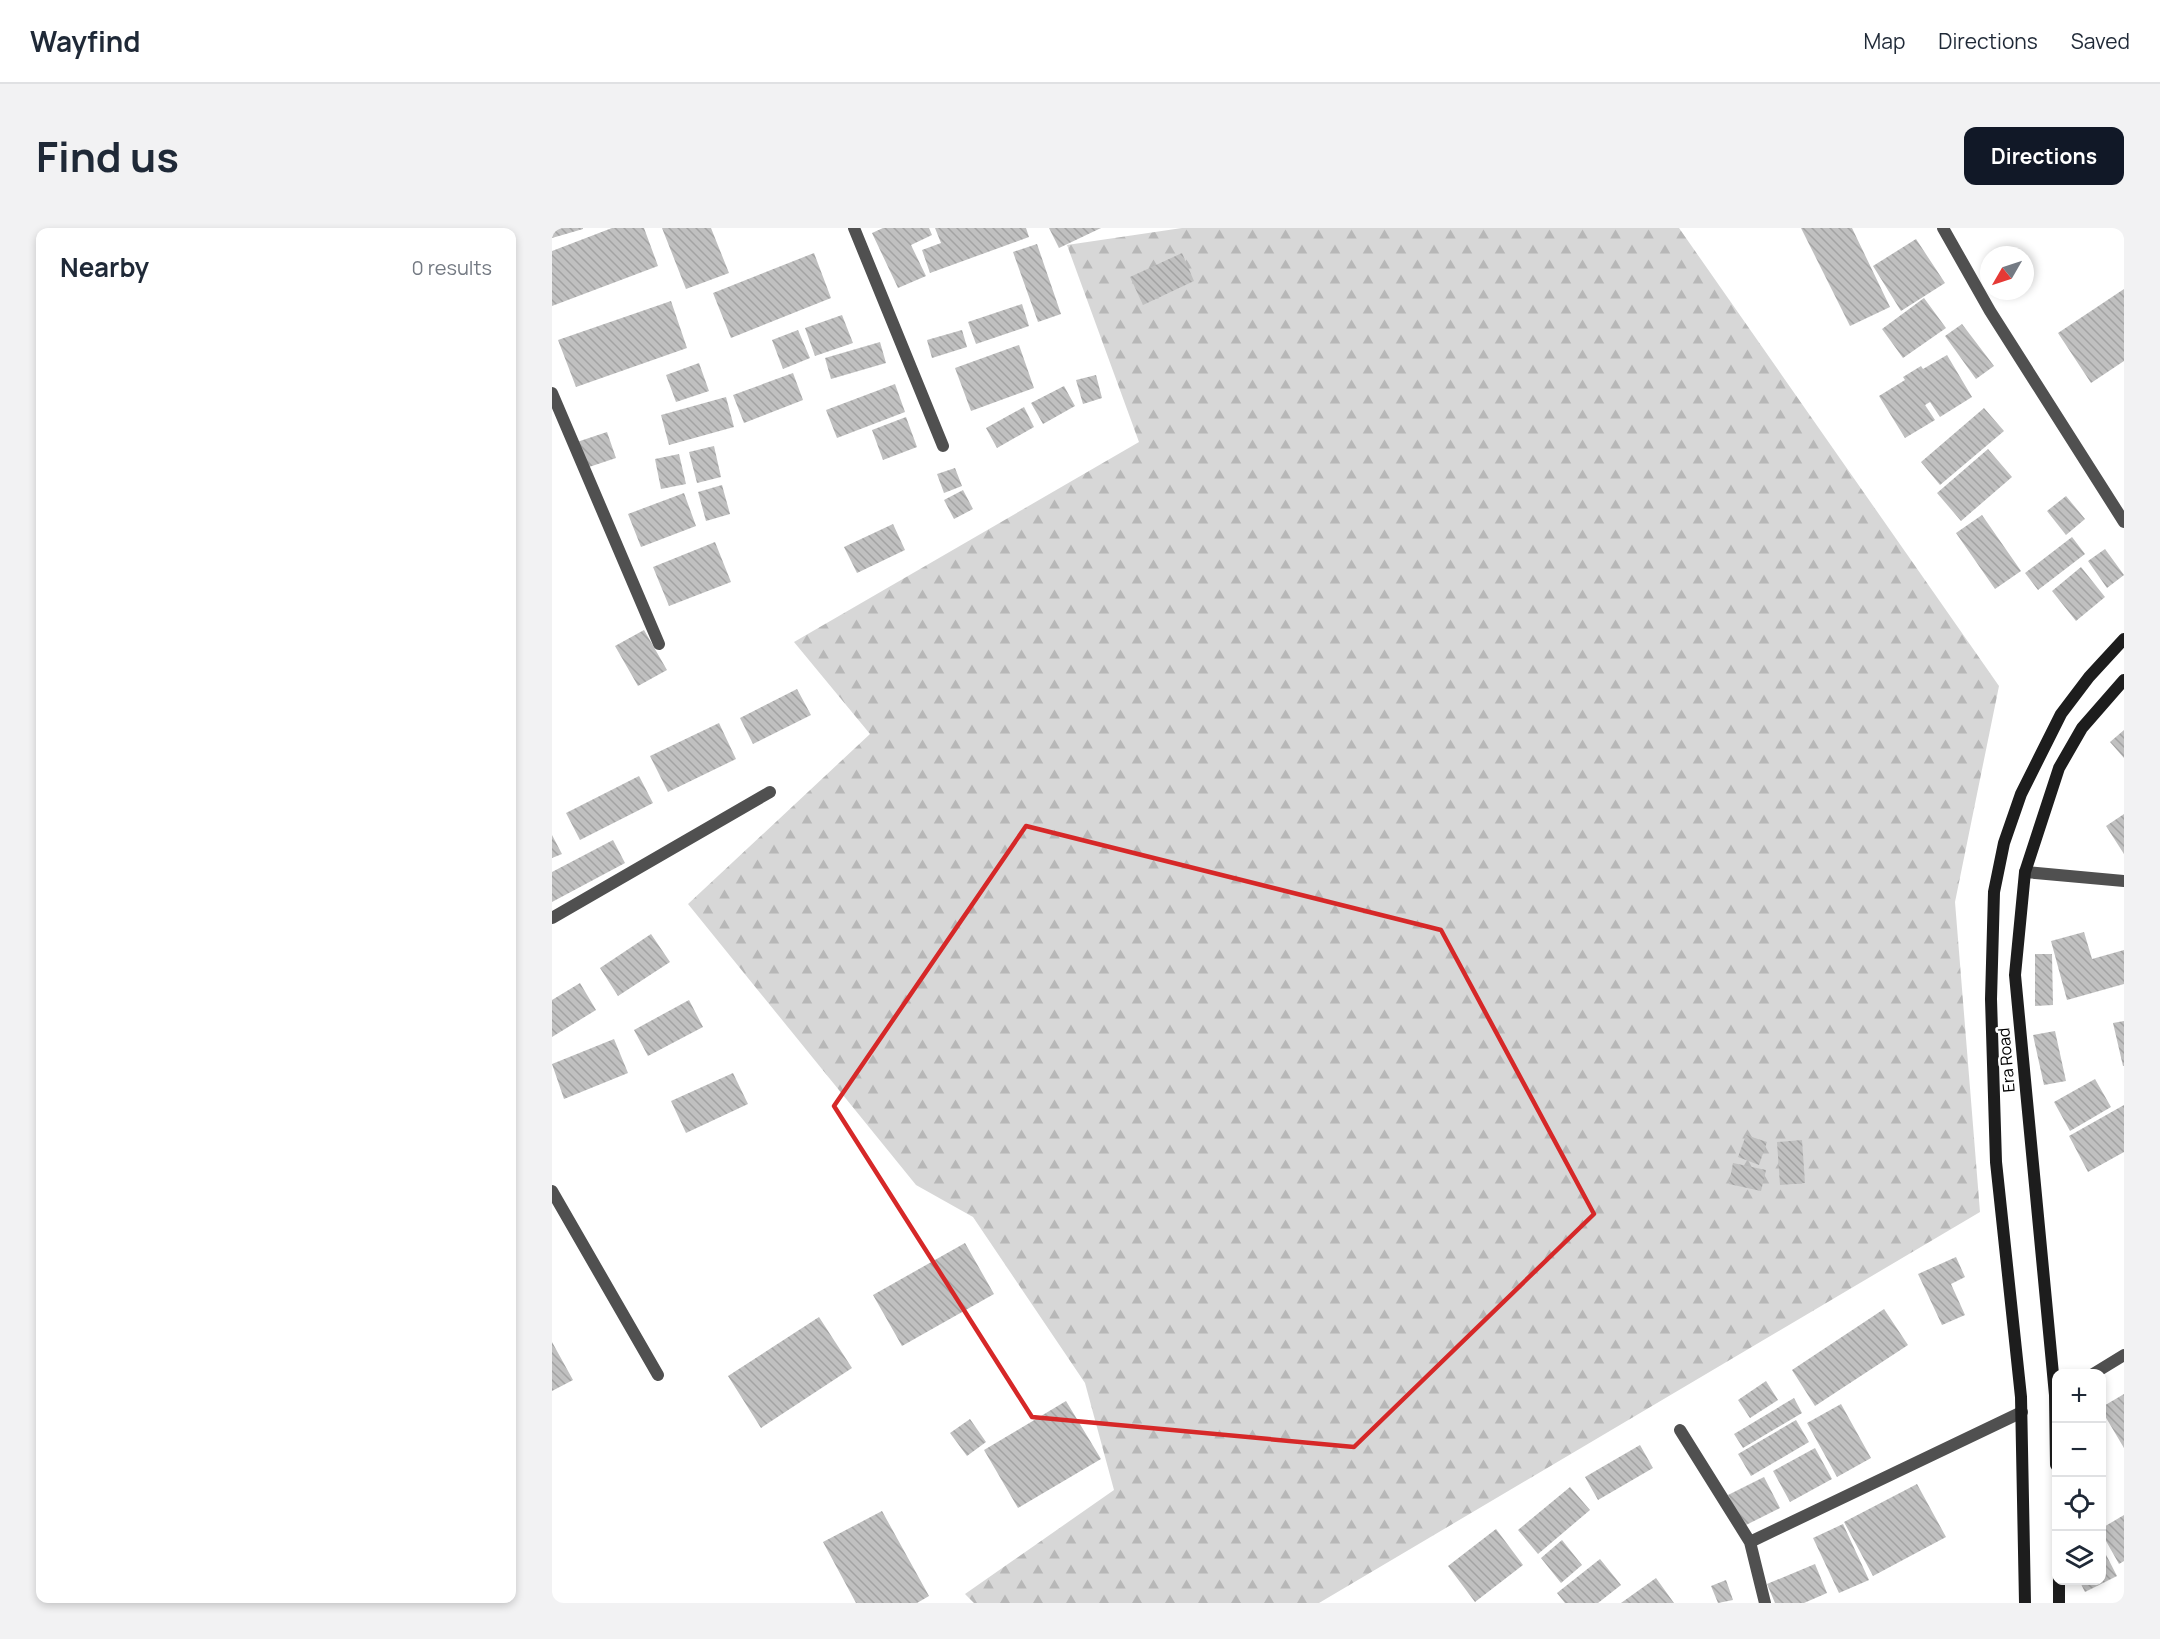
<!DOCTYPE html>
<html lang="en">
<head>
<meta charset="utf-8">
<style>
	:root { --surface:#fff; --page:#f2f2f3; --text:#1f2937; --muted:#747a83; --line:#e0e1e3; --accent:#111827 }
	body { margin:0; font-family:Manrope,sans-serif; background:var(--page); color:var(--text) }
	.controls { position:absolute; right:18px; bottom:18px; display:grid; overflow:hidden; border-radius:12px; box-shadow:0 3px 9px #0003 }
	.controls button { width:54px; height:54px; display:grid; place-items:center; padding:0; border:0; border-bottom:2px solid var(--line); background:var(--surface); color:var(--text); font:30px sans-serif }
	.compass { position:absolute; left:1428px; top:18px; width:54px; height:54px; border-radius:50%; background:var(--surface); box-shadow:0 3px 9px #0003; rotate:231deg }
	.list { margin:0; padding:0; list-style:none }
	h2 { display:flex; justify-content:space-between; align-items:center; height:78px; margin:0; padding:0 24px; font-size:26px }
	h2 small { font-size:20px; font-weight:400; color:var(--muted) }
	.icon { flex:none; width:33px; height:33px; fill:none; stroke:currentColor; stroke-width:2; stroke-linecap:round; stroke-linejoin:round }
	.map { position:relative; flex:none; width:1572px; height:1375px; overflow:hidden; border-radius:12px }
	header { display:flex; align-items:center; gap:36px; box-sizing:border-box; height:84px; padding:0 30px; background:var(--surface); border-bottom:2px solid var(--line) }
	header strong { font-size:28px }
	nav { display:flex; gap:33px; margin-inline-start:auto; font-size:21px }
	.intro { display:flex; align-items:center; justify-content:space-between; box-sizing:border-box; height:144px; padding:0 36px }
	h1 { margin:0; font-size:42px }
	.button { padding:15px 27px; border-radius:12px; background:var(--accent); color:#fff; font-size:21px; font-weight:700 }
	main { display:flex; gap:36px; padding:0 36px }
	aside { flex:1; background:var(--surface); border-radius:12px; box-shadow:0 3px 9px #0003 }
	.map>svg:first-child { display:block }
	.forest { fill:url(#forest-firs) }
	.building { fill:url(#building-back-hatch) }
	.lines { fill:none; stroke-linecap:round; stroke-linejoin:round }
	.minor { stroke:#505050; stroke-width:12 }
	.secondary { stroke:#1d1d1d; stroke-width:12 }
	.marked { fill:none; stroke:#d62828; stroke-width:4.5; stroke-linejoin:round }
	.labels { text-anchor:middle; stroke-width:5; stroke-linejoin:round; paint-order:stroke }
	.street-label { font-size:16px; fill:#000; stroke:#fff }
</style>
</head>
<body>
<header>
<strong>Wayfind</strong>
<nav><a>Map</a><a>Directions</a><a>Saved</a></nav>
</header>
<div class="intro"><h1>Find us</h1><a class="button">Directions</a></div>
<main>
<aside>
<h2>Nearby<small>0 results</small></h2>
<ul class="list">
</ul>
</aside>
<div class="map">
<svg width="1572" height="1375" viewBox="0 0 1572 1375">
	<defs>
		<pattern id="forest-firs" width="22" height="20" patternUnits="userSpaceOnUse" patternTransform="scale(1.5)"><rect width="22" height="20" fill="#d7d7d7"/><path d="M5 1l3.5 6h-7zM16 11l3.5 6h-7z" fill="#b7b7b7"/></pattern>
		<pattern id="building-back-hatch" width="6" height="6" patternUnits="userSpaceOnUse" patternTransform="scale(1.5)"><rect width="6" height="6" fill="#c0c0c0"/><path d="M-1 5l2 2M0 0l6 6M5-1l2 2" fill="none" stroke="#a3a3a3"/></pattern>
	</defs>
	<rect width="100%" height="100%" fill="#fff"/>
	<!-- forest -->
	<path class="forest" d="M630,0h497l320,458 -44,216 25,310 -661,391h-345l-9,-9 149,-104 -29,-107 -112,-166 -57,-32 -228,-281 182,-170 -76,-92 345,-200 -72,-197z"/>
	<!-- building -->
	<path class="building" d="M0,0h31v1l-31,9z
		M60,0h32l14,38 -106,40v-55z
		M110,0h49l18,45 -43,16z
		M331,0h46l3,7 -21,10 15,31 -28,12 -26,-55z
		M383,0h91l3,9 -99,36 -8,-23 19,-7z
		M497,0h52l-42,20z
		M1249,0h51l38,79 -40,19z
		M1364,11l29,44 -44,28 -28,-45z
		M485,16l24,70 -23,8 -25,-70z
		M262,25l17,45 -100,40 -18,-45z
		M630,25l12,28 -51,24 -13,-28z
		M1572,61v72l-33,22 -33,-50z
		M1372,70l22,30 -43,30 -21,-29z
		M119,73l16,47 -111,39 -18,-47z
		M470,76l7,22 -53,18 -8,-22z
		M290,87l11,28 -38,13 -10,-28z
		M1410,96l32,42 -18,13 -31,-43z
		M246,102l12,28 -27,11 -11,-29z
		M410,102l5,17 -35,11 -5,-18z
		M328,114l6,21 -55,16 -6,-21z
		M467,117l15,43 -63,23 -16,-43z
		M1395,127l25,42 -32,20 -10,-15 -5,3 10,15 -30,18 -26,-42 26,-16 -2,-3 18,-11 2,3z
		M147,135l10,28 -33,11 -10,-27z
		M241,145l10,27 -59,23 -11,-28z
		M544,147l6,23 -19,6 -7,-24z
		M343,156l10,28 -68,26 -11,-28z
		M512,158l11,20 -32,18 -12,-21z
		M174,169l8,30 -65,18 -8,-30z
		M472,179l10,20 -37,21 -11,-20z
		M1432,180l20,23 -64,54 -19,-23z
		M354,189l11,30 -34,13 -11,-30z
		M55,204l9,26 -30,10 -9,-26z
		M162,218l7,31 -24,6 -8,-31z
		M1436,221l24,28 -51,44 -24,-28z
		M127,226l7,30 -25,5 -6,-30z
		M403,240l7,18 -18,7 -7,-19z
		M170,257l8,29 -24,7 -8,-29z
		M411,262l10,19 -19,10 -10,-19z
		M132,265l12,33 -55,21 -13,-33z
		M1514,268l19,23 -19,16 -19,-24z
		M1430,287l39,56 -26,18 -39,-56z
		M341,296l12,26 -48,23 -13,-26z
		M1520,309l13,17 -47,36 -13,-17z
		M163,314l16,40 -62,24 -16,-39z
		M1553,321l19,26 -17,13 -19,-27z
		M1529,339l24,30 -29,24 -24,-30z
		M92,402l23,40 -29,16 -23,-40z
		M245,461l14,26 -58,29 -13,-26z
		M167,495l17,36 -68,33 -18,-36z
		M1572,502v28l-14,-16z
		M87,548l14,27 -73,37 -14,-27z
		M1572,586v40l-18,-28z
		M0,607l10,19 -10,4z
		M61,612l12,23 -73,39v-30z
		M1532,704l8,27 32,-9v34l-57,16 -16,-59z
		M99,706l19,28 -52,34 -18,-28z
		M1483,726h17l1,51 -18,1z
		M28,755l16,27 -44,27v-37z
		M137,772l14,27 -55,29 -14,-26z
		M1572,793v45h-1l-10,-43z
		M1503,803l11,50 -22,4 -11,-50z
		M62,811l14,34 -64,26 -12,-35z
		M181,845l15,31 -62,29 -15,-32z
		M1543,851l16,28 -41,24 -16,-29z
		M1572,877v47l-36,20 -19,-36z
		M1194,907l21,7 -8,23 -21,-8z
		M1250,912l3,43 -25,2 -3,-43z
		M1181,935l33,7 -5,21 -32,-7z
		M413,1015l29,51 -92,52 -29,-51z
		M1404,1029l9,20 -14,7 14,31 -23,10 -24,-51z
		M1332,1081l24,36 -93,61 -23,-36z
		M267,1089l33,51 -91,60 -33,-52z
		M0,1114l21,38 -21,11z
		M1214,1153l12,19 -28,18 -12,-18z
		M1572,1166v54l-22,-37v-4z
		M1242,1170l8,15 -59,35 -9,-14z
		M514,1173l35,58 -83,49 -34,-58z
		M1289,1176l30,54 -34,19 -30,-54z
		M418,1191l16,23 -19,14 -17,-23z
		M1244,1192l13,22 -58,34 -13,-22z
		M1088,1217l13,23 -55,32 -13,-23z
		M1263,1220l17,31 -42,23 -17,-31z
		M1212,1249l16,31 -36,18 -16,-31z
		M1365,1256l29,53 -73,39 -29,-54z
		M1018,1259l20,23 -52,44 -20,-24z
		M330,1283l47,85 -12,7h-61l-33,-61z
		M1572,1287v46l-5,3 -17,-30v-6z
		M1291,1296l26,56 -30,13 -26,-55z
		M944,1301l27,36 -48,37 -27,-36z
		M1010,1312l20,25 -21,18 -20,-25z
		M1550,1319l15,29 -32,16 -6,-12h23z
		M1048,1331l21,26 -23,18h-33l-8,-10z
		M1263,1336l12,29 -23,10h-29l-8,-19z
		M1104,1350l18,25h-53z
		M1174,1352l7,20 -15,3 -7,-17z"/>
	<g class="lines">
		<!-- minor -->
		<path class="minor" d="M302,0l89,218
			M1391,0l47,83 134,211
			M0,165l107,251
			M1473,644l99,9
			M0,690l218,-126
			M0,963l106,184
			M1541,1146l31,-19
			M1128,1202l70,112
			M1213,1375l-15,-61 272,-130"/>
		<!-- secondary -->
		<path class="secondary" d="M1504,1237l-1,-70 -40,-420 10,-103 34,-104 23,-40 42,-48
			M1507,1352v23
			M1473,1375l-4,-206 -25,-235 -5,-163 3,-107 10,-49 17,-49 40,-80 28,-37 35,-38"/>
	</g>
	<!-- marked area -->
	<path class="marked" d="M474,598l415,104 153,284 -240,233 -322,-30 -198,-311z"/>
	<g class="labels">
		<!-- street labels -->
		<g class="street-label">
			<text transform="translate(1454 832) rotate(-95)" y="6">Era Road</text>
		</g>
	</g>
</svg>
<div class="controls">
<button>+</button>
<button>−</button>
<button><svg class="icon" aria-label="locate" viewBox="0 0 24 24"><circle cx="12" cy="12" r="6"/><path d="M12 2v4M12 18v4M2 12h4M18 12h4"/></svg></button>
<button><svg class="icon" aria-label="layers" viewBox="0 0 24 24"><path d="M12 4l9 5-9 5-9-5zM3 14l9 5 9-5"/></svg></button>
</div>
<svg class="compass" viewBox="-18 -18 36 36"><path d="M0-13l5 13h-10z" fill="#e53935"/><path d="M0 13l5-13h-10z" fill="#747a83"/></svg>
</div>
</main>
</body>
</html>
